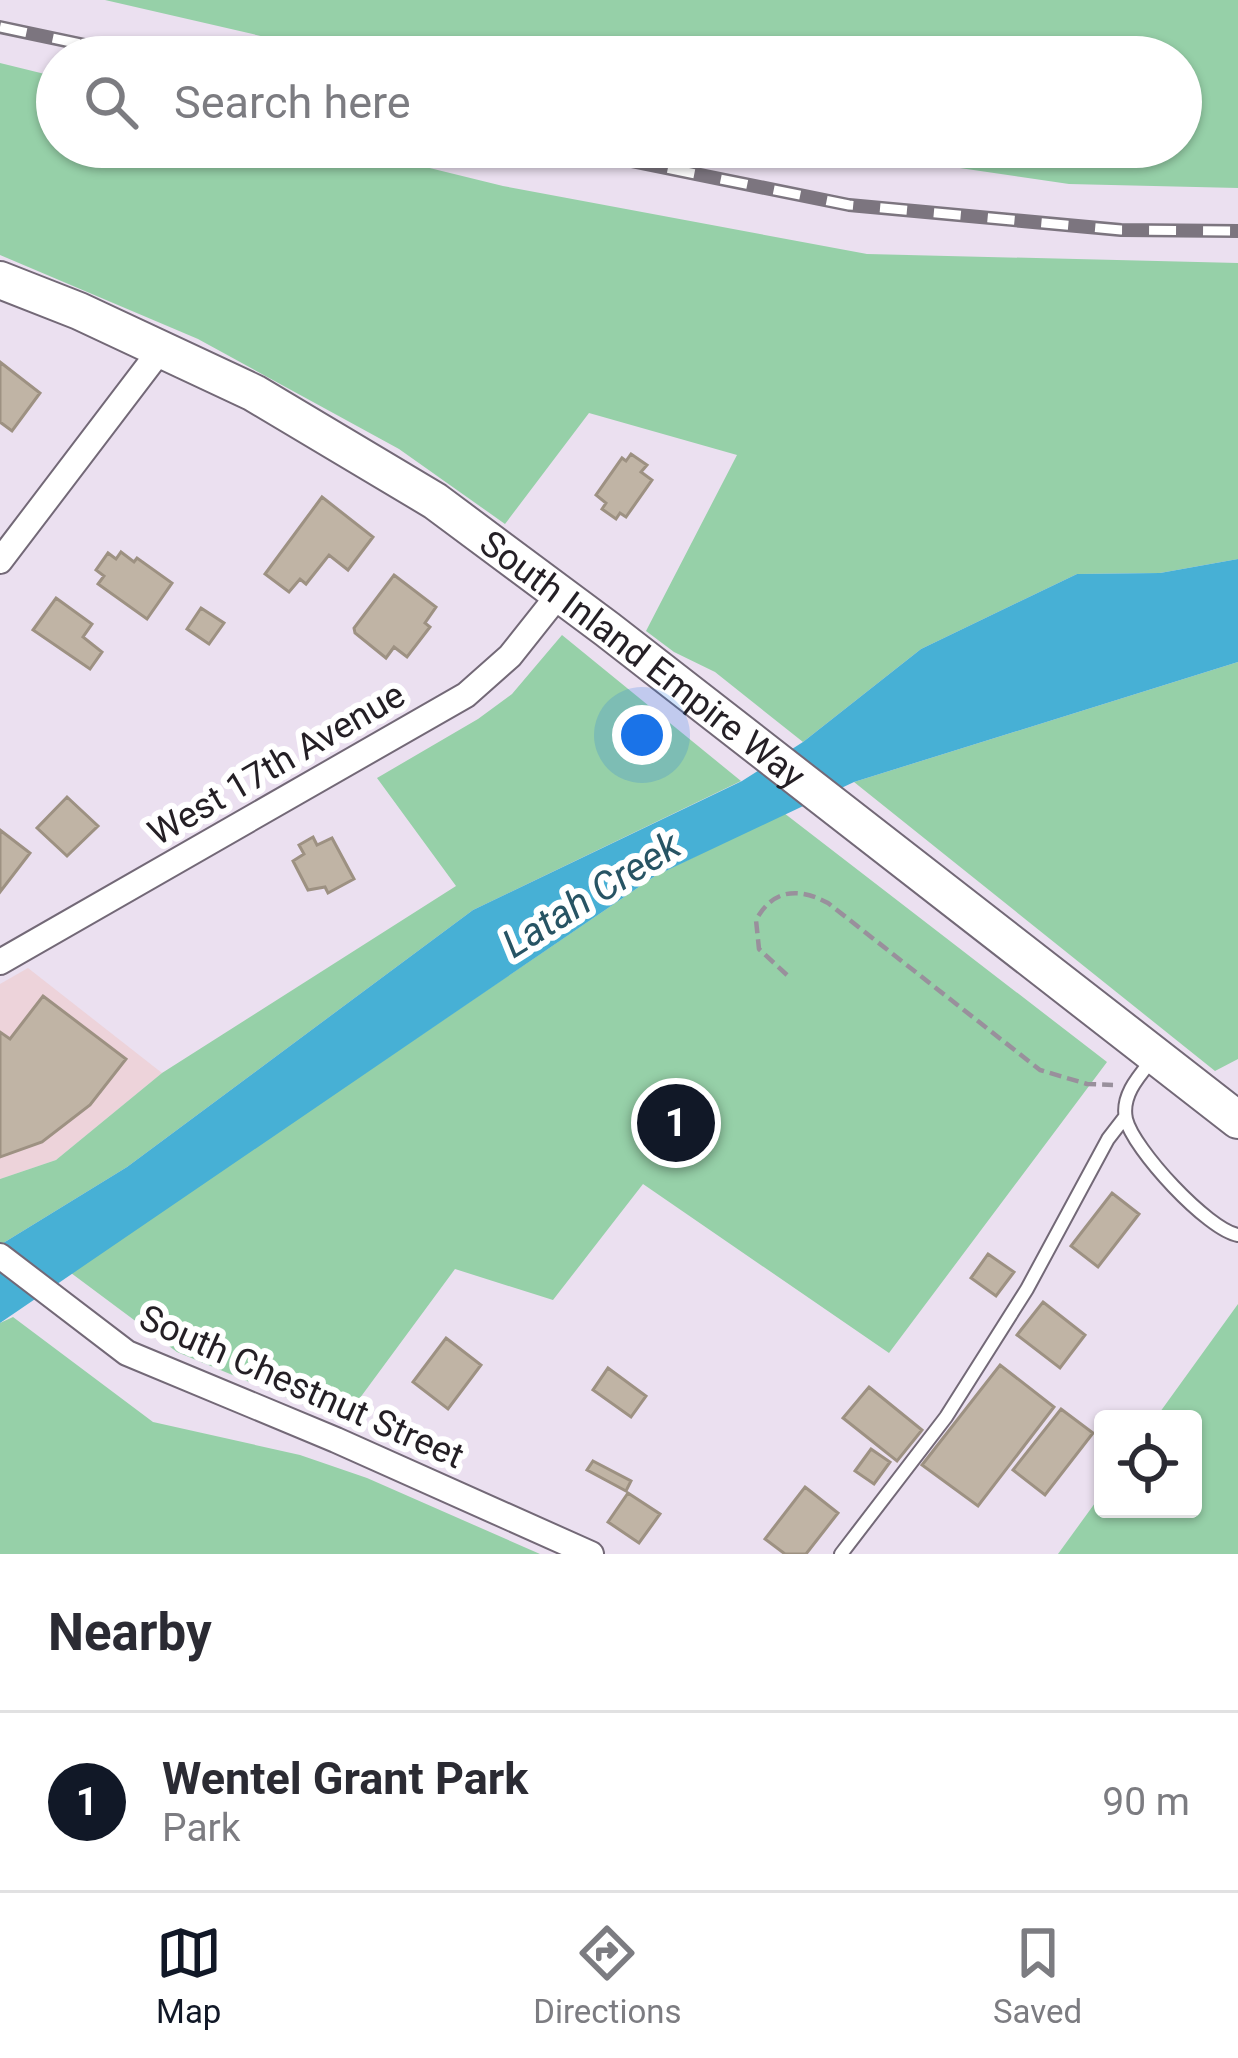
<!DOCTYPE html>
<html lang="en">
<head>
<meta charset="utf-8">
<style>
	:root { --surface:#fff; --page:#f7f7f7; --text:#2b2b33; --muted:#7c7c81; --line:#e1e1e2; --accent:#111827 }
	body { margin:0; font-family:Roboto,sans-serif; background:var(--page); color:var(--text) }
	.controls { position:absolute; right:36px; bottom:36px; display:grid; overflow:hidden; border-radius:12px; box-shadow:0 3px 9px #0004 }
	.controls button { width:108px; height:108px; display:grid; place-items:center; padding:0; border:0; border-bottom:3px solid var(--line); background:var(--surface); color:var(--text); font:60px sans-serif }
	.you { position:absolute; left:642px; top:735px; width:42px; height:42px; margin:-30px; border:9px solid #fff; border-radius:50%; background:#1a73e8; box-shadow:0 0 0 18px #1a73e833 }
	.badge { display:grid; place-items:center; width:78px; height:78px; border-radius:50%; background:var(--accent); color:#fff; font-size:39px; font-weight:700 }
	.pin { position:absolute; translate:-50% -50%; border:6px solid #fff; box-shadow:0 3px 12px #0006 }
	.list { margin:0; padding:0; list-style:none }
	h2 { display:flex; justify-content:space-between; align-items:center; height:156px; margin:0; padding:0 48px; font-size:51px }
	h2 small { font-size:39px; font-weight:400; color:var(--muted) }
	.list li { display:grid; grid-template-columns:78px 1fr auto; gap:36px; align-items:center; box-sizing:border-box; height:180px; padding:0 48px; border-top:3px solid var(--line) }
	.list b { display:block; font-size:45px; white-space:nowrap }
	.list p { margin:0; font-size:39px; white-space:nowrap; color:var(--muted) }
	.list em { font-size:39px; font-style:normal; color:var(--muted) }
	.icon { flex:none; width:66px; height:66px; fill:none; stroke:currentColor; stroke-width:2; stroke-linecap:round; stroke-linejoin:round }
	.map { position:relative; flex:none; width:1238px; height:1554px; overflow:hidden }
	.search { position:absolute; background:var(--surface); box-shadow:0 3px 9px #0004; left:36px; right:36px; top:36px; height:132px; display:flex; align-items:center; gap:30px; box-sizing:border-box; padding:0 42px; border-radius:66px; color:var(--muted); font-size:45px }
	.sheet { height:336px; background:var(--surface) }
	nav { display:flex; justify-content:space-around; align-items:center; box-sizing:border-box; height:168px; border-top:3px solid var(--line); background:var(--surface); font-size:33px; color:var(--muted) }
	nav a { display:grid; justify-items:center; gap:6px }
	nav .on { color:var(--accent) }
	.map>svg:first-child { display:block }
	.commercial { fill:#edd3da }
	.green { fill:#96d0a8 }
	.water { fill:#47b0d5 }
	.building { fill:#c0b4a5; stroke:#9d9182; stroke-width:3 }
	.lines { fill:none; stroke-linecap:round; stroke-linejoin:round }
	.lane-casing { stroke:#736977; stroke-width:16 }
	.street-casing { stroke:#736977; stroke-width:28 }
	.secondary-casing { stroke:#736977; stroke-width:40 }
	.path { stroke:#99909c; stroke-width:4.5; stroke-dasharray:12 6; stroke-linecap:butt }
	.lane { stroke:#fff; stroke-width:12 }
	.street { stroke:#fff; stroke-width:24 }
	.secondary { stroke:#fff; stroke-width:36 }
	.rail-casing { stroke:#7c757f; stroke-width:14 }
	.rail { stroke:#fff; stroke-width:9; stroke-dasharray:27; stroke-linecap:butt }
	.labels { text-anchor:middle; stroke-width:12; stroke-linejoin:round; paint-order:stroke }
	.street-label { font-size:36px; fill:#241f25; stroke:#fff }
	.water-label { font-size:39px; font-style:italic; fill:#275464; stroke:#fff }
</style>
</head>
<body>
<div class="map">
<svg width="1238" height="1554" viewBox="0 0 1238 1554">
	<rect width="100%" height="100%" fill="#ebe0f0"/>
	<!-- commercial -->
	<path class="commercial" d="M28,968l134,105 -106,87 -56,19v-195z"/>
	<!-- green -->
	<path class="green" d="M105,0h1133v188l-169,-4 -253,-37h365v-90h-829z
		M0,63l57,14v70h287l159,39 364,68 371,9v296l-78,14 -83,1 -156,75 -118,93 -88,-70 -41,-20 -28,-21 91,-176 -148,-42 -84,111 -106,-75 -201,-110 -198,-84z
		M562,635l179,146 -268,129 -346,257 -127,78v-66l56,-19 106,-87 294,-187 -79,-108 101,-59 34,-25z
		M1238,662v397l-23,12 -361,-289z
		M784,813l323,249 -218,291 -246,-169 -90,116 -98,-31 -112,152 -166,-69 -106,-79 584,-397z
		M1238,1304v250h-180l45,-62v17h90v-90h-38z
		M13,1317l140,105 147,33 67,23 173,76h-540v-231z"/>
	<!-- water -->
	<path class="water" d="M1238,559v103l-384,120 -199,94 -655,447v-78l127,-78 346,-257 269,-129 61,-39 118,-93 156,-75 83,-1z"/>
	<!-- building -->
	<path class="building" d="M0,362l40,31 -28,38 -12,-9z
		M631,454l16,11 -6,7 11,8 -26,37 -6,-4 -4,6 -14,-10 4,-6 -10,-8 26,-37 4,3z
		M322,497l51,40 -25,33 -19,-15 -23,29 -6,-5 -11,13 -24,-18z
		M121,552l13,10 3,-4 35,25 -25,36 -49,-35 6,-8 -8,-6 12,-17 8,6z
		M394,575l42,32 -11,16 5,4 -23,30 -13,-10 -8,11 -31,-25 -1,-5z
		M56,598l36,26 -9,13 19,15 -12,17 -57,-39z
		M201,608l23,15 -15,21 -22,-15z
		M67,797l31,29 -31,30 -30,-28z
		M0,830l30,23 -30,39z
		M313,837l4,8 15,-7 22,41 -26,14 -3,-6 -17,3 -15,-29 11,-7 -5,-9z
		M43,996l83,63 -36,46 -48,37 -42,15v-125l10,7z
		M1112,1193l27,21 -41,53 -27,-21z
		M988,1254l26,18 -18,24 -25,-18z
		M1043,1302l42,33 -25,33 -43,-33z
		M446,1338l35,27 -33,44 -35,-27z
		M1000,1365l54,42 -76,99 -56,-41z
		M608,1368l38,28 -15,21 -38,-27z
		M869,1387l53,43 -25,31 -54,-43z
		M1061,1409l32,24 -48,62 -32,-25z
		M871,1449l19,13 -16,22 -19,-13z
		M593,1461l38,20 -5,10 -39,-21z
		M805,1487l33,26 -32,41h-21l-20,-15z
		M628,1493l32,21 -21,29 -31,-21z"/>
	<g class="lines">
		<defs>
			<path id="lane" d="M1152,1060c-14,17 -31,36 -26,59 7,30 82,111 112,116
				M841,1554l105,-137 81,-128 81,-150 17,-22"/>
			<path id="street" d="M0,561l162,-213
				M0,962l466,-267 44,-39 50,-63
				M0,1256l127,97 209,87 255,114"/>
			<g id="secondary">
				<path id="s1" d="M0,280l79,31 175,82 181,108 172,128 631,491"/>
			</g>
		</defs>
		<!-- lane casing -->
		<use href="#lane" class="lane-casing"/>
		<!-- street casing -->
		<use href="#street" class="street-casing"/>
		<!-- secondary casing -->
		<use href="#secondary" class="secondary-casing"/>
		<!-- path -->
		<path class="path" d="M787,975l-28,-26 -3,-29c17,-31 42,-33 72,-17l212,167 47,14 26,1"/>
		<!-- lane -->
		<use href="#lane" class="lane"/>
		<!-- street -->
		<use href="#street" class="street"/>
		<!-- secondary -->
		<use href="#secondary" class="secondary"/>
		<defs>
			<path id="rail" d="M0,27l142,30
				M562,147l287,58 272,25 117,1"/>
		</defs>
		<!-- rail casing -->
		<use href="#rail" class="rail-casing"/>
		<!-- rail -->
		<use href="#rail" class="rail"/>
	</g>
	<g class="labels">
		<!-- street labels -->
		<g class="street-label">
			<text dy="13" stroke="none"><textPath href="#s1" startOffset="750">South Inland Empire Way</textPath></text>
			<text transform="translate(276 763) rotate(-30)" y="13">West 17th Avenue</text>
			<text transform="translate(302 1386) rotate(24)" y="13">South Chestnut Street</text>
		</g>
		<!-- water labels -->
		<g class="water-label">
			<text transform="translate(591 894) rotate(-32)" y="14">Latah Creek</text>
		</g>
	</g>
</svg>
<div class="controls">
<button><svg class="icon" aria-label="locate" viewBox="0 0 24 24"><circle cx="12" cy="12" r="6"/><path d="M12 2v4M12 18v4M2 12h4M18 12h4"/></svg></button>
</div>
<div class="you"></div>
<div class="pin badge" style="left:676px;top:1123px">1</div>
<div class="search"><svg class="icon" aria-label="search" viewBox="0 0 24 24"><circle cx="10" cy="10" r="6"/><path d="M15 15l6 6"/></svg>Search here</div>
</div>
<section class="sheet">
<h2>Nearby<small></small></h2>
<ul class="list">
<li><span class="badge">1</span><div><b>Wentel Grant Park</b><p>Park</p></div><em>90 m</em></li>
</ul>
</section>
<nav>
<a class="on"><svg class="icon" aria-label="map" viewBox="0 0 24 24"><path d="M3 6l6-2 6 2 6-2v14l-6 2-6-2-6 2zM9 4v14M15 6v14"/></svg>Map</a>
<a><svg class="icon" aria-label="directions" viewBox="0 0 24 24"><path d="M12 3l9 9-9 9-9-9zM9 14v-3h6M13 9l2 2-2 2"/></svg>Directions</a>
<a><svg class="icon" aria-label="saved" viewBox="0 0 24 24"><path d="M7 4h10v16l-5-4-5 4z"/></svg>Saved</a>
</nav>
</body>
</html>
